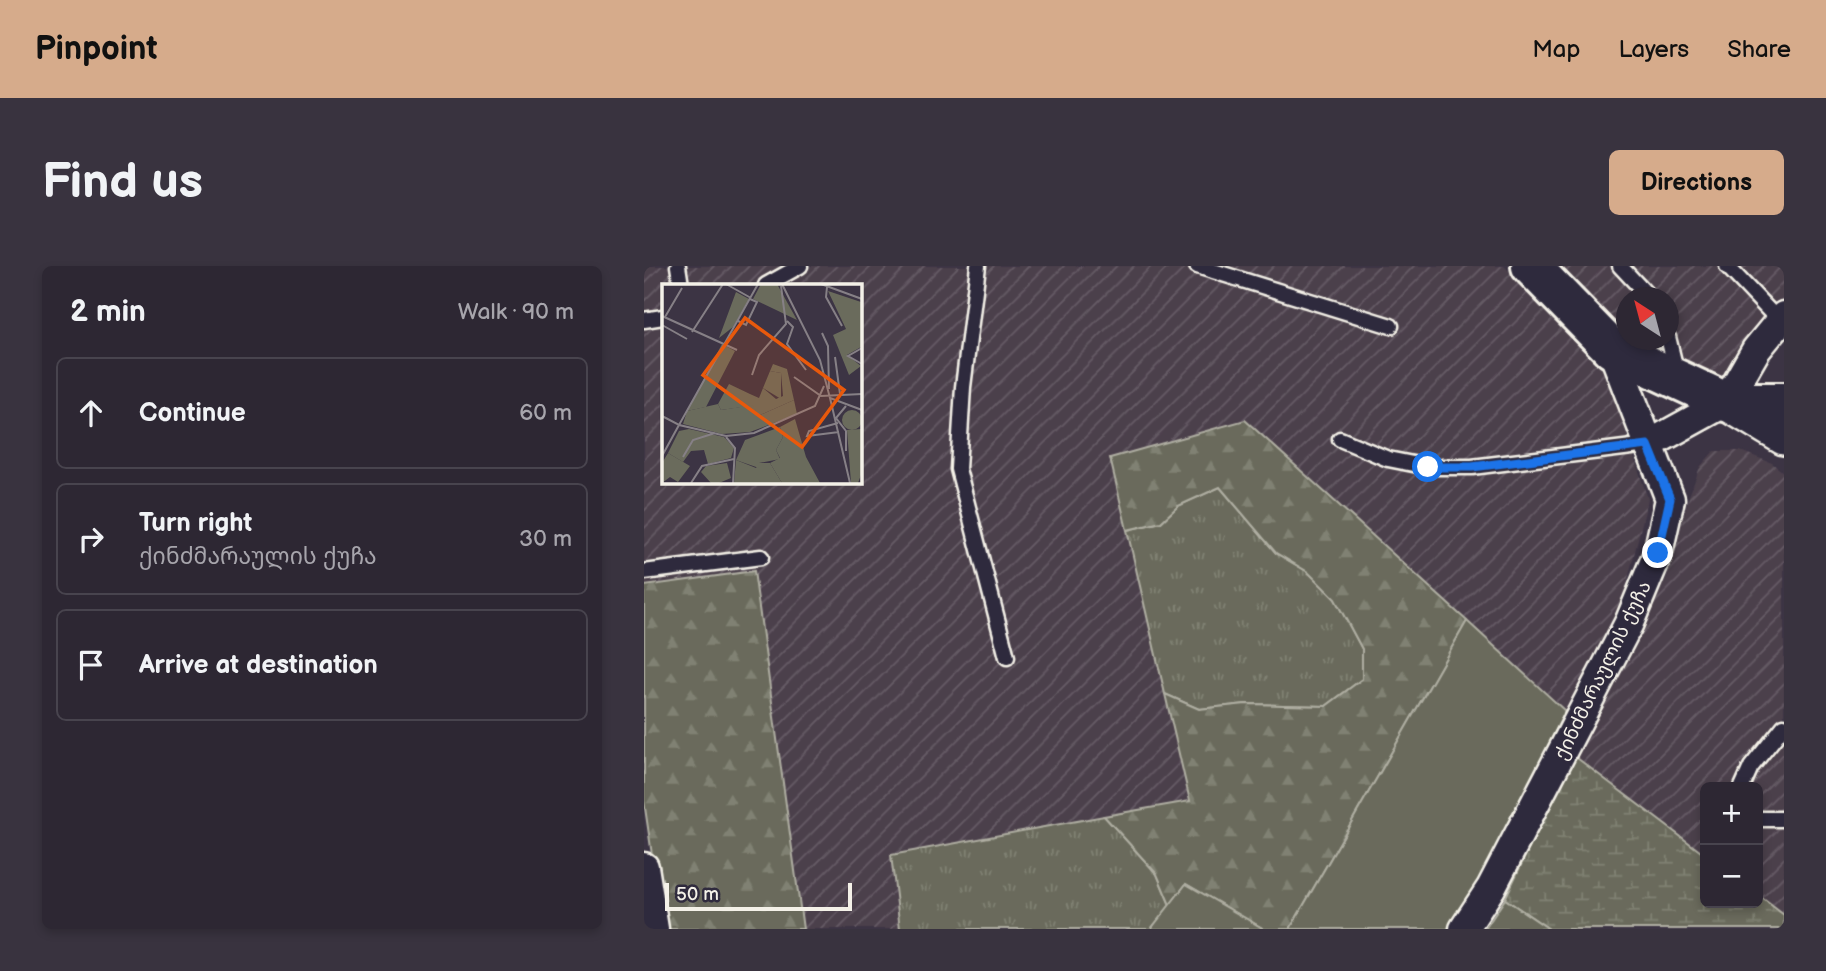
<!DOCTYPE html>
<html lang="en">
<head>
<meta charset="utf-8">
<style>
	:root { --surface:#2d2733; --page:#39333f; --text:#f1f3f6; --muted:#a7a5ac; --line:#48444e; --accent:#d6ab8b }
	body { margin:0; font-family:"Balsamiq Sans","Noto Sans Georgian",sans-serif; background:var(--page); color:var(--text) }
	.controls { position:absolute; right:21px; bottom:21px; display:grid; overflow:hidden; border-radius:10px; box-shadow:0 4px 10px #0003 }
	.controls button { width:63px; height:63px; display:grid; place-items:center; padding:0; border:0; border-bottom:2px solid var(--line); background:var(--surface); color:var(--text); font:35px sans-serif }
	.compass { position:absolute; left:972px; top:21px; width:63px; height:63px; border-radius:50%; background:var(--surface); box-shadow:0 4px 10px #0003; rotate:324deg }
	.scale { position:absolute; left:21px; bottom:18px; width:187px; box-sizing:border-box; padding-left:7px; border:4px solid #f4f1e8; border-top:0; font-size:19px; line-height:24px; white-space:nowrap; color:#f4f1e8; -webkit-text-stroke:5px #2f2a3d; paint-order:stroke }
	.stop { position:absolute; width:21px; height:21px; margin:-16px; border:5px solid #1a73e8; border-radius:50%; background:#fff }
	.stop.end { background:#1a73e8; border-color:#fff; box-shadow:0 2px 7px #0008 }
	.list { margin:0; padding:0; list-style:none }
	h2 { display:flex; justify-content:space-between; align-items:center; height:91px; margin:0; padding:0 28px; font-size:30px }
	h2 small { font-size:23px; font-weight:400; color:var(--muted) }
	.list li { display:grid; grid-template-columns:46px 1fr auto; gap:21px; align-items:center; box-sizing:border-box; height:112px; margin:0 14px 14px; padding:0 14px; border:2px solid var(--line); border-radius:10px }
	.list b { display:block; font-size:26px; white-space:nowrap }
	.list p { margin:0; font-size:23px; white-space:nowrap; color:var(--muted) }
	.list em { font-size:23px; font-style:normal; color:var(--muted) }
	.icon { flex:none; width:38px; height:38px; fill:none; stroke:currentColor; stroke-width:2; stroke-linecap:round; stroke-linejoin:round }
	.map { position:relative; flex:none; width:1140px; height:663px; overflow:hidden; border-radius:10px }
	header { display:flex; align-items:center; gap:42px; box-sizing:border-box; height:98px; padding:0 35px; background:var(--accent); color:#111 }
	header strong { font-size:33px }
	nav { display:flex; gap:38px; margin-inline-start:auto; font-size:24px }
	.intro { display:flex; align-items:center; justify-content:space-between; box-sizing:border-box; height:168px; padding:0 42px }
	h1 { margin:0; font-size:49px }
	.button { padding:18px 32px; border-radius:10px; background:var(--accent); color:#111; font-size:24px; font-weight:700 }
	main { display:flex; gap:42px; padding:0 42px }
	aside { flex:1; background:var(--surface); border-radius:10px; box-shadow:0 4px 10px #0003 }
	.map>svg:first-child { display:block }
	.industrial { fill:url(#industrial-furrows); fill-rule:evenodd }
	.grass { fill:url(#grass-tufts); stroke:#afaea2; stroke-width:2 }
	.forest { fill:url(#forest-firs); stroke:#afaea2; stroke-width:2 }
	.wetland { fill:url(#wetland-marsh); stroke:#afaea2; stroke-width:2 }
	.garden { fill:#6a6b5c; stroke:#afaea2; stroke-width:2 }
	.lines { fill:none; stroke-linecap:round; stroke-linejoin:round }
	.service-casing { stroke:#f4f1e8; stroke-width:19 }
	.minor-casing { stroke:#f4f1e8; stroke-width:33 }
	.tertiary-casing { stroke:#f4f1e8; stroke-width:40 }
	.secondary-casing { stroke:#f4f1e8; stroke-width:44 }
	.service { stroke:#2f2a3d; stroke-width:14 }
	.minor { stroke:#2f2a3d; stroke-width:28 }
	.tertiary { stroke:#2f2a3d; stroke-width:35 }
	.secondary { stroke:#2f2a3d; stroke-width:38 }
	.route { stroke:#1a73e8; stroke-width:9 }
	.labels { text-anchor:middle; stroke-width:5; stroke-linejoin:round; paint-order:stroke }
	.street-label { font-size:19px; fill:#f4f1e8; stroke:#2f2a3d }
	.inset-road { fill:none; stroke:#868086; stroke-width:2 }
	.view { fill:#e8590c; fill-opacity:0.15; stroke:#e8590c; stroke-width:3.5 }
	.inset-edge { fill:none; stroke:#f4f1e8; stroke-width:3.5 }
</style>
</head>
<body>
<header>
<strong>Pinpoint</strong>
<nav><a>Map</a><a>Layers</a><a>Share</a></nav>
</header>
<div class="intro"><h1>Find us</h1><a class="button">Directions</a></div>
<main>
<aside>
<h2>2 min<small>Walk · 90 m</small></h2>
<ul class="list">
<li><svg class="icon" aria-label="ahead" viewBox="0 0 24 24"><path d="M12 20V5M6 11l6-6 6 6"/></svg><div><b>Continue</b></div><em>60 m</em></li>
<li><svg class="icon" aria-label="right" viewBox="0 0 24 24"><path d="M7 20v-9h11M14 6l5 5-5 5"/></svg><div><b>Turn right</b><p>ქინძმარაულის ქუჩა</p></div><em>30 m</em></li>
<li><svg class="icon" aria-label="arrive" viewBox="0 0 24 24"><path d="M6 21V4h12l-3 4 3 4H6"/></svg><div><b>Arrive at destination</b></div></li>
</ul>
</aside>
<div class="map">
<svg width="1140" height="663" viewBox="0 0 1140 663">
	<defs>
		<pattern id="industrial-furrows" width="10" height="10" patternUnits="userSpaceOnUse" patternTransform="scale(1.75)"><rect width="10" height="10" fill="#4c404c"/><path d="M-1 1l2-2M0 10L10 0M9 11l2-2" fill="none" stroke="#665c66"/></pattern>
		<pattern id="grass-tufts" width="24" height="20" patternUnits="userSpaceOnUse" patternTransform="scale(1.75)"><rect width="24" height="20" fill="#6a6b5c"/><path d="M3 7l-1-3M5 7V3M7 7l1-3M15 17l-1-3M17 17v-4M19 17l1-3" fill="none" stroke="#808173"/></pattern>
		<pattern id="forest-firs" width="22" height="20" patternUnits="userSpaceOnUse" patternTransform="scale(1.75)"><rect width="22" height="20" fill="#6a6b5c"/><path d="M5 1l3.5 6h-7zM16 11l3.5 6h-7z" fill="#808173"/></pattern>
		<pattern id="wetland-marsh" width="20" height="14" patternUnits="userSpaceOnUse" patternTransform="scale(1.75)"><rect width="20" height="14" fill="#6a6b5c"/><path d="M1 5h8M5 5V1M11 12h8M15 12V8" fill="none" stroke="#808173"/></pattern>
	</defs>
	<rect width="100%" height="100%" fill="#3c3444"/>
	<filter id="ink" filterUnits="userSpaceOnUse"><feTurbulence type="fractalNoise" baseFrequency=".0143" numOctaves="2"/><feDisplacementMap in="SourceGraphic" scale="14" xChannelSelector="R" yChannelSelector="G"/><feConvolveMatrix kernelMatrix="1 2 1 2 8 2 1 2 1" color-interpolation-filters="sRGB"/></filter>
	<g filter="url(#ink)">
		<!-- industrial -->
		<path class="industrial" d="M0,0h860l111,106 8,52 25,75 -25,100 -58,112 -320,-291 -135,39 80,342 -299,54 9,74h-97l-49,-358 -110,15zM19,19h196v196h-196z
			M908,0h232v42l-56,71 -25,-2 -75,-37h40v-42h-42v40z
			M1070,185h26l32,12 12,10v442l-26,-20v-108h-53v68l-132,-100 94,-178 22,-81 11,-29z"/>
		<!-- grass -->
		<path class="grass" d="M576,221l56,66 32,19 27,27 27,50v30l-36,27 -80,-2 -47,5 -34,-15 -38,-164 34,-8 17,-16z
			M460,550l53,58 13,31 -19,24h-251l-9,-74z"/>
		<!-- forest -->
		<path class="forest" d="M601,154l222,201 -177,308h-26l-78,-45 -16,21 -13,-31 -53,-58 86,-15 -25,-107 34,15 47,-5 80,2 36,-27v-30l-27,-50 -27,-27 -32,-19 -56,-66 -42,19 -17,16 -34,8 -17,-72z
			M110,305l49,358h-140l-19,-128v-215z"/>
		<!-- wetland -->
		<path class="wetland" d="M929,489l132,100v48h53v-8l26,20v14h-235l-44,-30z"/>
		<!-- garden -->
		<path class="garden" d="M823,355l98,90 -81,166 -35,52h-159z
			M542,618l78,45h-113z
			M861,633l44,30h-64z"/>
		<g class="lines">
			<defs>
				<path id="service" d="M34,0l3,19
					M334,0l-15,121 -5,82 49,188
					M553,0l194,60
					M976,0l30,32
					M1083,0l51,54
					M122,19l34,-19
					M0,54l19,-3
					M1024,71l9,37
					M696,173l48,20 40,8h44l176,-22
					M0,306l117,-15
					M1098,521l9,-20 33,-41
					M1114,553h26"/>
				<path id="minor" d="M1004,179l78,-43 30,-52 28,-34
					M0,601l10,62
					M820,663l27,-41 138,-265 29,-70 12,-54 -58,-150"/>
				<path id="tertiary" d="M1082,136l58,35"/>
				<path id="secondary" d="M887,0l81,83 114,53h58"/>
			</defs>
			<!-- service casing -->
			<use href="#service" class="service-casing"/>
			<!-- minor casing -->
			<use href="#minor" class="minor-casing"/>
			<!-- tertiary casing -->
			<use href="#tertiary" class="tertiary-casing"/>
			<!-- secondary casing -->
			<use href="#secondary" class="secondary-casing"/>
			<!-- service -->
			<use href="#service" class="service"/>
			<!-- minor -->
			<use href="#minor" class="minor"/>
			<!-- tertiary -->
			<use href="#tertiary" class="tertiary"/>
			<!-- secondary -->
			<use href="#secondary" class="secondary"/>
		</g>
	</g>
	<g class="lines" filter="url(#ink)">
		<!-- route -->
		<path class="route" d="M784,201h44l176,-22 22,54 -12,54"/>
	</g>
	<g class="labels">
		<!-- street labels -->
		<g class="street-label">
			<text transform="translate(958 404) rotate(-64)" y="7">ქინძმარაულის ქუჩა</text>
		</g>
	</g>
	<!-- overview -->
	<g transform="translate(18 18)">
		<rect width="200" height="200" fill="#3c3444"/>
		<path d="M166,7l33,11v45l-14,8 14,11 -12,9 -16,-40 13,-6zM108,87l11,2v26l-18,-11zM67,100l21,10v12l-29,4 -3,-6zM74,176l20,8 3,-5h11l12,20h-48z" fill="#6a6b5c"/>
		<path d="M99,0h16l20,36 -44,-21zM74,8l13,7 -16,28 -14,11zM60,60l13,7 -29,56 -19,4zM111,80l14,5 7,31 -36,16 -8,-10v-12l9,4 4,-10 13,11 7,-3 -2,-23 -11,-2zM180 136a10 10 0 1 1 20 0a10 10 0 1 1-20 0ZM6,169l22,13 -12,16 -8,-5 -8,6v-20z" fill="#6a6b5c"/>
		<path d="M133,135l11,38 14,26h-38l-12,-20 10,-5 -4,-8 7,-13 -3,-10z" fill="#6a6b5c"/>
		<path d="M132,116l3,14 -47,18 -28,2 -39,-10 4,-13 31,-7 3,6 32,-5 5,11zM118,143l3,10 -7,13 4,9 -21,4v5l-23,-8 9,-20zM27,145l35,8 10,11 -3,10 -23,6 -4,-14 -13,1 -8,11 -15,-9 11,-22zM199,145v46l-3,8h-7l-4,-53zM65,179l4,15 -12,5h-8l-10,-11 5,-6z" fill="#6a6b5c"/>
		<path class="inset-road" d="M64,0l25,14M120,0l38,76 10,38 32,12M159,0l41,15M165,3l-1,10 16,29M0,32l75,34M3,33l17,-29M76,37l8,4 11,-23 -7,-3M125,37l6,6 -6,17 19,26M0,41l25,14M30,48l31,-48M160,49l6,13 1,43M200,64l-14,8 14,8M173,73l5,37M90,91l7,-20 27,-31 -5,-38M132,93l27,19 41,-2M168,114l20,85M0,132l17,9 79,-141M176,139l-29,8 -2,5 32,-4M64,153l9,11 -2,35M184,167v-20l-10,-13 10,-12M0,172l17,-31 47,11 28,-3 61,-27 9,-20M21,173l10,-17 22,-7M29,199l11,-17 32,-7"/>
		<path class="view" d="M83,34l99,72 -42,57 -99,-72z"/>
		<rect width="200" height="200" class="inset-edge"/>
	</g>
</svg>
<div class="controls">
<button>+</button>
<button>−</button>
</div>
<svg class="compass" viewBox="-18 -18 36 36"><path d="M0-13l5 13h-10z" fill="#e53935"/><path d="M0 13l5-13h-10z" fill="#a7a5ac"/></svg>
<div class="scale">50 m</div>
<div class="stop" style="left:784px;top:201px"></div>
<div class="stop end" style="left:1014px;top:287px"></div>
</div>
</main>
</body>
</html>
